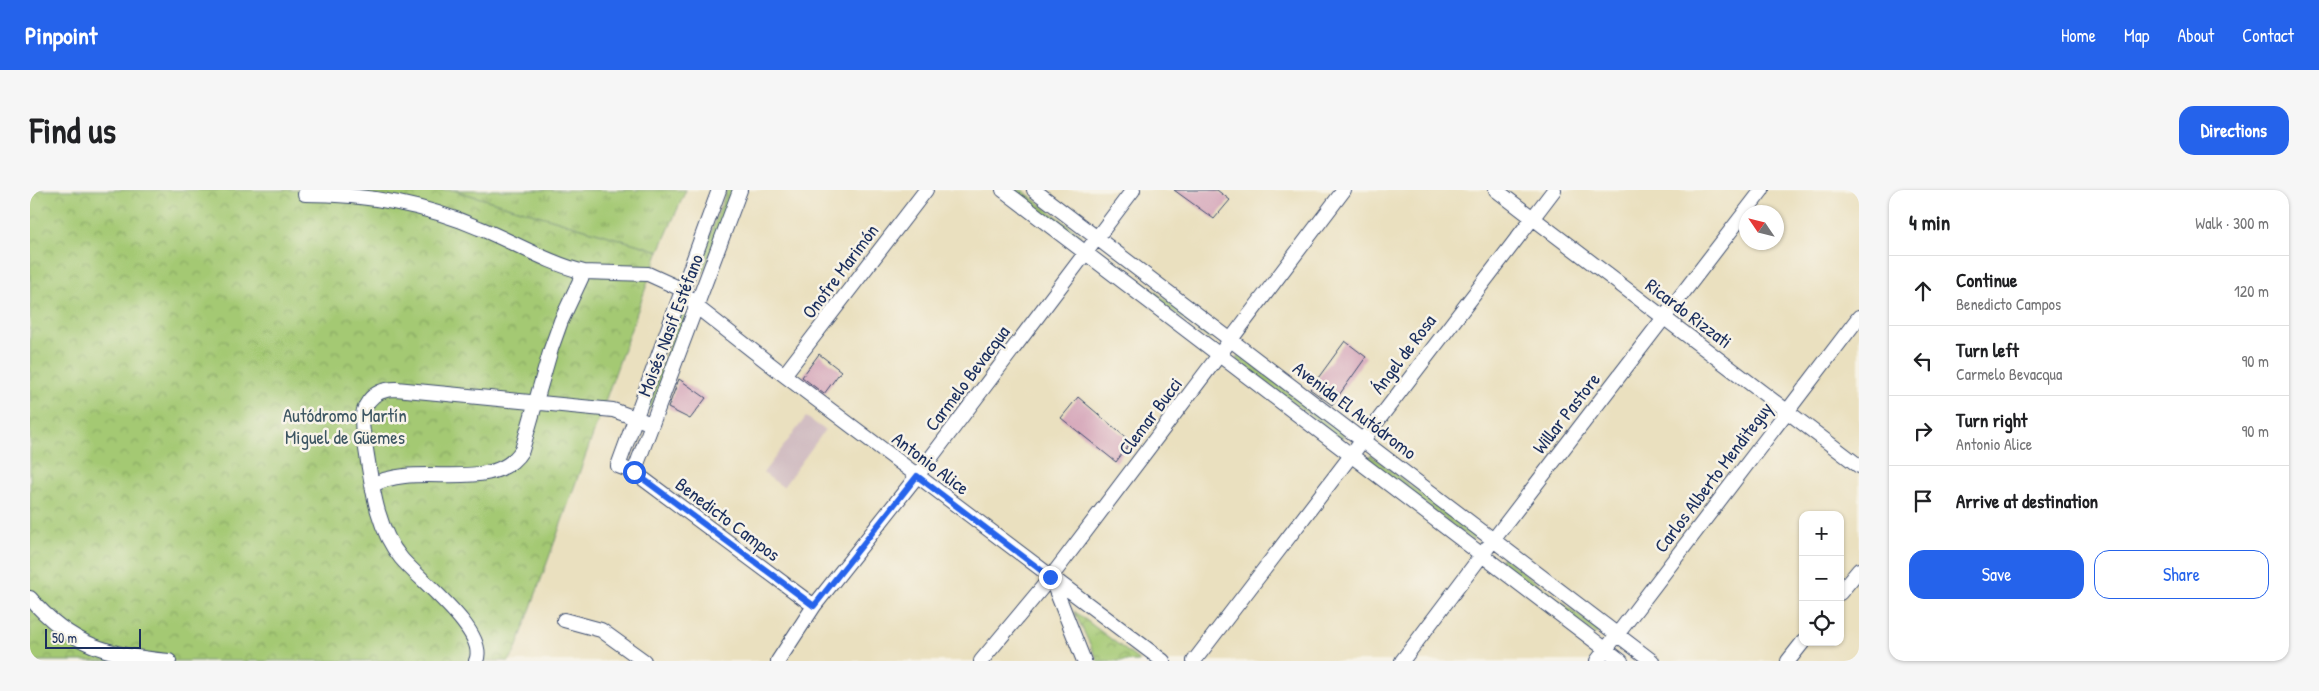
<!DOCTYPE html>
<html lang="en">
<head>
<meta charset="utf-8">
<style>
	:root { --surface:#fff; --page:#f6f6f6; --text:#202124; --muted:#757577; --line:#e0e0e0; --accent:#2563eb }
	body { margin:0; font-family:"Patrick Hand",sans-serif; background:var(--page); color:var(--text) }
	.controls { position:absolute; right:15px; bottom:15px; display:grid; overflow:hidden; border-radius:10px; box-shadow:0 1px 4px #0004 }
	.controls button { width:45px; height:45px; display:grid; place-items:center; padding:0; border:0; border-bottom:1px solid var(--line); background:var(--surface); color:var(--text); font:25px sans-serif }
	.compass { position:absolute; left:1709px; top:15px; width:45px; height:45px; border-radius:50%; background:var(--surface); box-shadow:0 1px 4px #0004; rotate:305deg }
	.scale { position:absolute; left:15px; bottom:12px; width:96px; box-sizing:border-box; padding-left:5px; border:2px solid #1b2f5e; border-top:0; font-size:14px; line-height:18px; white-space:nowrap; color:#1b2f5e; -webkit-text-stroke:4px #f7f3e8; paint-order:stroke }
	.stop { position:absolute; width:15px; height:15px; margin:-11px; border:4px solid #2563eb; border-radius:50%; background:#fff }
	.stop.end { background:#2563eb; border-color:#fff; box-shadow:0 1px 5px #0008 }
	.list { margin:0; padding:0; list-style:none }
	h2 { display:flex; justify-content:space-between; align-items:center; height:65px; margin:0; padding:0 20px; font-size:21px }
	h2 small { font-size:16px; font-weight:400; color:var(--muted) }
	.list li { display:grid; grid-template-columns:32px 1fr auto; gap:15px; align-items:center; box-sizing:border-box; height:70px; padding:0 20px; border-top:1px solid var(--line) }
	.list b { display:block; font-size:19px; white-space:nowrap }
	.list p { margin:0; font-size:16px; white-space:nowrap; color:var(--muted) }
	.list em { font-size:16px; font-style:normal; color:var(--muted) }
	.actions { display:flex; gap:10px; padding:15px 20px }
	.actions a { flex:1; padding:11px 0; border:1px solid var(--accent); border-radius:15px; text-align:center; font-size:18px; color:var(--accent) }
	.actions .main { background:var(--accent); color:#fff }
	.icon { flex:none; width:28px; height:28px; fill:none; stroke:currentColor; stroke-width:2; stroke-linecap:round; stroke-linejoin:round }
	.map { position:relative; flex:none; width:1829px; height:471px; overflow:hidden; border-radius:15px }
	header { display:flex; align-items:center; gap:30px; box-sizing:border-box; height:70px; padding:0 25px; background:var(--accent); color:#fff }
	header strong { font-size:24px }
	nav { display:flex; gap:28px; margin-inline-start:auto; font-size:18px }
	.intro { display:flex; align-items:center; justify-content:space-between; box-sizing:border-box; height:120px; padding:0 30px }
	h1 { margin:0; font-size:35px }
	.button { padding:12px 22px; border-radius:15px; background:var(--accent); color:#fff; font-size:18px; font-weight:700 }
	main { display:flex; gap:30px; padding:0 30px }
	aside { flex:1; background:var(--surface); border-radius:15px; box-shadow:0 1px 4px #0004 }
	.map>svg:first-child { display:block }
	.industrial { fill:#d2bec2 }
	.grass { fill:url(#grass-tufts); stroke:#607c68 }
	.park { fill:url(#park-crowns); stroke:#607c68 }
	.building { fill:#d5a6b9 }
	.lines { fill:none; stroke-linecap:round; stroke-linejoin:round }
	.minor-casing { stroke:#3a4a6d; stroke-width:16 }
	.minor { stroke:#fff; stroke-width:14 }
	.route { stroke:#2563eb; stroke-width:6 }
	.labels { text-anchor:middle; stroke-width:5; stroke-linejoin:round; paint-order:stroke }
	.street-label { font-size:19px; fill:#1b2f5e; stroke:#f7f3e8 }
	.park-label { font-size:19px; fill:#3d5663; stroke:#f7f3e8 }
</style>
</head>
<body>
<header>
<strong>Pinpoint</strong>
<nav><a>Home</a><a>Map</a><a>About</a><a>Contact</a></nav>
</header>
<div class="intro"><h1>Find us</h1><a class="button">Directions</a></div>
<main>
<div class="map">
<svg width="1829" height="471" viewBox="0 0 1829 471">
	<defs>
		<pattern id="grass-tufts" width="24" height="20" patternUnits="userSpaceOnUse" patternTransform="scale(1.25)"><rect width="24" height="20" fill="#a4c973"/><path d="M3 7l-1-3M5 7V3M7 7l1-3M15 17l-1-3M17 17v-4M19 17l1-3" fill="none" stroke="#85a462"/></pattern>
		<pattern id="park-crowns" width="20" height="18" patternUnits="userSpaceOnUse" patternTransform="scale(1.25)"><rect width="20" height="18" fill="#a4c973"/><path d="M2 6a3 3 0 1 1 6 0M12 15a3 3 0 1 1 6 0" fill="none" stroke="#85a462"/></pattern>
	</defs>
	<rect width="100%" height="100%" fill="#f7f3e8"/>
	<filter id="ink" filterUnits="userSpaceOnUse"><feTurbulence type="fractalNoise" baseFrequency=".02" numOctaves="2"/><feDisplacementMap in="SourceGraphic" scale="10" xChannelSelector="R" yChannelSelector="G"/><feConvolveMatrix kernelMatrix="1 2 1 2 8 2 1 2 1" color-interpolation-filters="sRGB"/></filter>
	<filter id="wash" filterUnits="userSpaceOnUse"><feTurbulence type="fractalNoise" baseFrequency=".0096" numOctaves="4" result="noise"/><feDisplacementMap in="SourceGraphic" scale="20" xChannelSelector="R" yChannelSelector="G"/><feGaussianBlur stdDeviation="1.12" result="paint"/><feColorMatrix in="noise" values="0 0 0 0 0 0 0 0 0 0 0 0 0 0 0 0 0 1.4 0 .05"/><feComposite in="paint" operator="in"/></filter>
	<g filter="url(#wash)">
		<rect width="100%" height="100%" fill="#eae0bf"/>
		<!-- industrial -->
		<path class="industrial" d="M776,227l19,13 -42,57 -20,-14z"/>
		<!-- grass -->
		<path class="grass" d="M423,0h233l-27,61z
			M697,0h8l-32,83 -7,-2z
			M984,0h8l59,45 -3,5z
			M1078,66l104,79 -3,4 -104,-79z
			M652,122l5,2 -36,95 -5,-2z
			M1209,165l105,80 -3,4 -105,-80z
			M1341,265l104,81 -3,4 -105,-81z
			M1473,367l96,74 -3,4 -96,-74z"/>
		<!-- park -->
		<path class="park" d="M0,0h423l206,61 -144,401 -6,9h-479z
			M1044,421l66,50h-42z"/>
		<g id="blocks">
			<!-- building -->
			<path class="building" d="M1144,0h43l13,10 -16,19z
				M1315,151l21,16 -34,48 -22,-16z
				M789,164l22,17 -17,23 -22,-17z
				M649,189l27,19 -16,21 -22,-11z
				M1048,207l53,45 -15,20 -55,-44z"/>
		</g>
	</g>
	<g filter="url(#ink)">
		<use href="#blocks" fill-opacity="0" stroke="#3a4a6d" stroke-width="1"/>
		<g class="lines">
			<defs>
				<path id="minor" d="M689,0l-101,276 16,6 180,134
					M973,0l618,471
					M1004,0l618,471
					M1466,0l363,276
					M275,4c60,0 118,10 174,34 35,14 69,35 105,44
					M754,185l142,-185
					M604,282l106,-282
					M343,295c43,-25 121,11 149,-35l29,-101 10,-28 23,-49 64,2 33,15 16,18 87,68 379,286
					M1021,388l33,83
					M1810,403l19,-23
					M0,408c40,47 80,58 139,63
					M534,430l37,10 43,31
					M446,471c13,-29 -58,-82 -75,-103 -28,-34 -30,-85 -38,-126 -4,-25 8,-43 33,-43l217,21 39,14
					M748,471l36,-55 103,-130 216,-286
					M951,471l70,-84 293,-387
					M1164,471l360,-471
					M1372,471l92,-122 268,-349
					M1567,471l262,-344
					M1758,471l15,-19"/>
			</defs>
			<!-- minor casing -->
			<use href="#minor" class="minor-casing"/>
			<!-- minor -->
			<use href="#minor" class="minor"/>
		</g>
	</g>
	<g class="lines" filter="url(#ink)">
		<!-- route -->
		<path class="route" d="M604,282l180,134 103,-130 133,101"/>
	</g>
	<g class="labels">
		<!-- street labels -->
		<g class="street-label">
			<text transform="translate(810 81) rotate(-53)" y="7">Onofre Marimón</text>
			<text transform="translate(1659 123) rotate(37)" y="7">Ricardo Rizzati</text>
			<text transform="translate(640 135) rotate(-69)" y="7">Moisés Nasif Estéfano</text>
			<text transform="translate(1373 164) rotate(-53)" y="7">Ángel de Rosa</text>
			<text transform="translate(937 188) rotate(-53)" y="7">Carmelo Bevacqua</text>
			<text transform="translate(1325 220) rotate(37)" y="7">Avenida El Autódromo</text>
			<text transform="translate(1536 223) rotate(-52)" y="7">Willar Pastore</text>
			<text transform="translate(1120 226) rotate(-53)" y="7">Clemar Bucci</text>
			<text transform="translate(901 273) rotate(37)" y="7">Antonio Alice</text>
			<text transform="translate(1683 287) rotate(-53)" y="7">Carlos Alberto Menditeguy</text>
			<text transform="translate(698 329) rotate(37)" y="7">Benedicto Campos</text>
		</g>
		<!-- park labels -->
		<g class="park-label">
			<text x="315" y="232">Autódromo Martín<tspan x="315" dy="22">Miguel de Güemes</tspan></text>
		</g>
	</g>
</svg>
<div class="controls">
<button>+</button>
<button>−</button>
<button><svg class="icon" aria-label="locate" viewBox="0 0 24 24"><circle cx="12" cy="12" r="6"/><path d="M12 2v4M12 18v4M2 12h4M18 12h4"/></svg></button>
</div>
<svg class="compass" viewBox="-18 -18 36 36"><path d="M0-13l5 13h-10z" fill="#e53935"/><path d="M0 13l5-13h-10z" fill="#757577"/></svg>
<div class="scale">50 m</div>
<div class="stop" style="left:604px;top:282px"></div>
<div class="stop end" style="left:1020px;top:387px"></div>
</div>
<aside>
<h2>4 min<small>Walk · 300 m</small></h2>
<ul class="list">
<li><svg class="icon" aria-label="ahead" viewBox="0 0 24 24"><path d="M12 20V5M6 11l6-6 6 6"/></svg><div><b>Continue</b><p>Benedicto Campos</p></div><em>120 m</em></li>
<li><svg class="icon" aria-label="left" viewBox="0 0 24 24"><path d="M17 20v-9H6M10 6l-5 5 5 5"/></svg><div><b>Turn left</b><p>Carmelo Bevacqua</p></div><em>90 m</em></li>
<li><svg class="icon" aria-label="right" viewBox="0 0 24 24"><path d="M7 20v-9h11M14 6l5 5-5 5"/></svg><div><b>Turn right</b><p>Antonio Alice</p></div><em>90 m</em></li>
<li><svg class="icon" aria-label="arrive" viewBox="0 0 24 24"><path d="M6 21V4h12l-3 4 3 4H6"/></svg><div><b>Arrive at destination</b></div></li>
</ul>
<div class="actions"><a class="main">Save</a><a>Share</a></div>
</aside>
</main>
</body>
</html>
